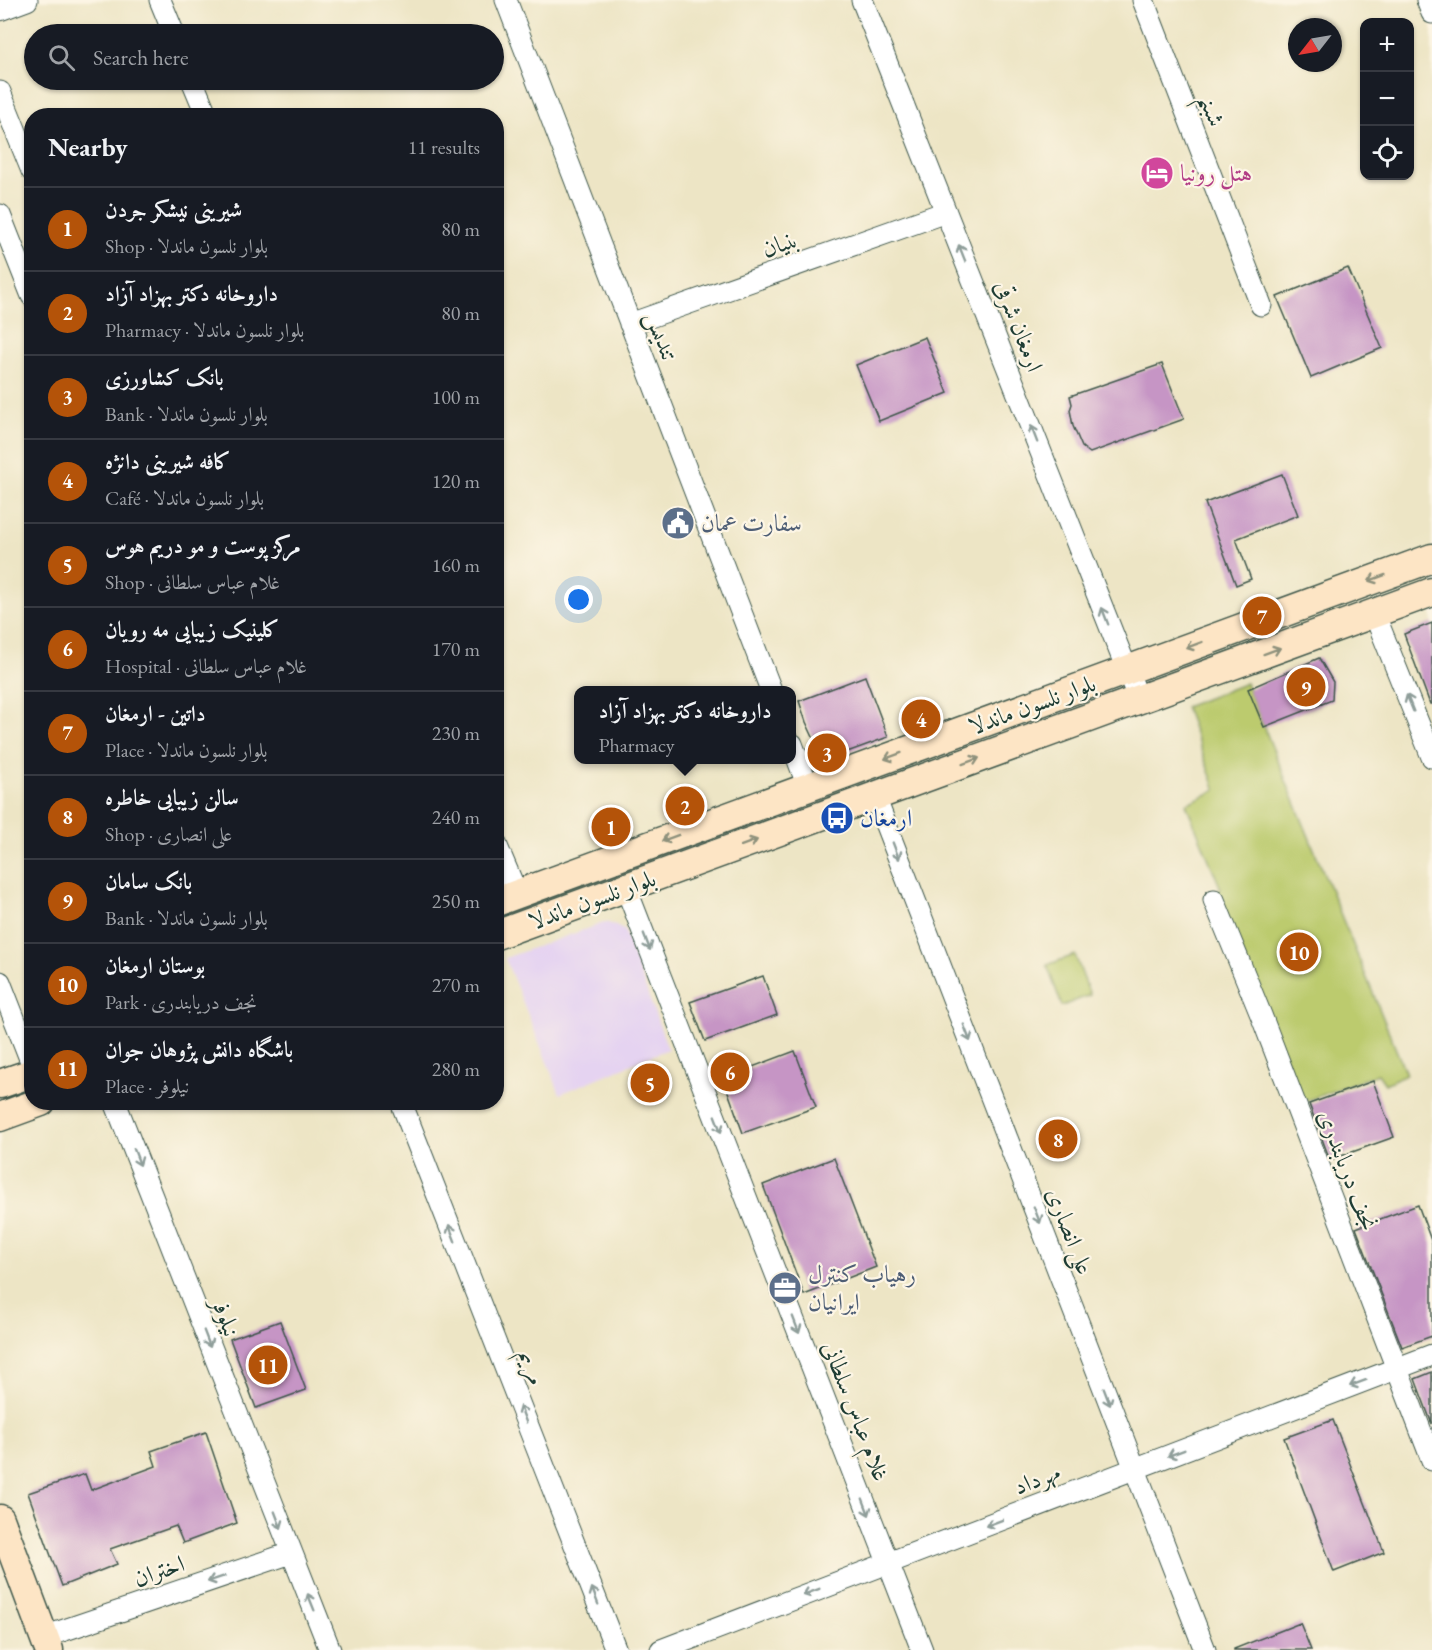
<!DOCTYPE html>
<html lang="en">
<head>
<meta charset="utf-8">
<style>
	:root { --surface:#171b24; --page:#20242c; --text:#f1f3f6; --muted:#9ea1a6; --line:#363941; --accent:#b45309 }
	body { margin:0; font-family:"EB Garamond",Amiri,serif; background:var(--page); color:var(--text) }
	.controls { position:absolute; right:18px; top:18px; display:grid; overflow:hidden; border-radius:12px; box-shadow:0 2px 4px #0004 }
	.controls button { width:54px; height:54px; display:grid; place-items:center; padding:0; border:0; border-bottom:2px solid var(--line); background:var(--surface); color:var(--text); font:30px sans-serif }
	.compass { position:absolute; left:1288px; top:18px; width:54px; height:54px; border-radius:50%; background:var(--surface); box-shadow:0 2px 4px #0004; rotate:239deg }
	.you { position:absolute; left:579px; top:600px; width:21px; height:21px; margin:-15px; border:4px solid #fff; border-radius:50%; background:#1a73e8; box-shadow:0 0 0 9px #1a73e833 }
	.badge { display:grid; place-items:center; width:39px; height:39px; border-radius:50%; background:var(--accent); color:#fff; font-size:20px; font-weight:700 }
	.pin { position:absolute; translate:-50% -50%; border:3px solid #fff; box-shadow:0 2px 6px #0006 }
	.popup { position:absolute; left:574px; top:686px; width:222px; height:78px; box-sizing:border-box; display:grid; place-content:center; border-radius:12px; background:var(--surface); filter:drop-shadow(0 2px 4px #0005); font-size:20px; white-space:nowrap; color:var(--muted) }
	.popup b { font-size:22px; color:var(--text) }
	.popup::after { content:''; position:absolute; left:50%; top:100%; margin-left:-12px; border:12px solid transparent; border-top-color:var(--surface) }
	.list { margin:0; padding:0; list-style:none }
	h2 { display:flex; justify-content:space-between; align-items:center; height:78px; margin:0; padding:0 24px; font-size:26px }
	h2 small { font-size:20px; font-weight:400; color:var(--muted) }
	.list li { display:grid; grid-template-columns:39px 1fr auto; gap:18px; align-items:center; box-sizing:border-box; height:84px; padding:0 24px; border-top:2px solid var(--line) }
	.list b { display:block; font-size:22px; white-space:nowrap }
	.list p { margin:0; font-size:20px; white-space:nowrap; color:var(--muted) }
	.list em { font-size:20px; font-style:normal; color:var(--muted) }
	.icon { flex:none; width:33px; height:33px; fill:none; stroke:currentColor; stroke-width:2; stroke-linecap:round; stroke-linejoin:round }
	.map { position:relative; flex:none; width:1432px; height:1650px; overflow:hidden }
	.search { position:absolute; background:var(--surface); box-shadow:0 2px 4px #0004; left:24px; top:24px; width:480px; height:66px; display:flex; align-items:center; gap:15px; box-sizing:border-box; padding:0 21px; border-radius:33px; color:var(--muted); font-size:22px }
	.panel { position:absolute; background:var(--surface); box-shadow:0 2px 4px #0004; left:24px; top:108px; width:480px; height:1002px; border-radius:24px }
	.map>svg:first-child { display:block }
	.built { fill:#e5d3f1 }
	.green { fill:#bccb6e; stroke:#6e8451; stroke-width:1.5 }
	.building { fill:#c695c5 }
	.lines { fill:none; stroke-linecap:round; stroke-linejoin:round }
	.minor-casing { stroke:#3e564a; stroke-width:23 }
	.secondary-casing { stroke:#3e564a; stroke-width:31 }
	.minor { stroke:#fff; stroke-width:21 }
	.secondary { stroke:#fde5c5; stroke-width:28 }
	.oneway { stroke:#8f9e9a }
	.oneway2 { stroke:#8e917c }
	.labels { text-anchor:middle; stroke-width:4.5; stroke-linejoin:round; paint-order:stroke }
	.street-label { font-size:24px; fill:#1f3d34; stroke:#fcf5e5 }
	.hotel-label { font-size:24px; fill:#b23c85; stroke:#fcf5e5; text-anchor:start }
	.service-label { font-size:24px; fill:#4e5e75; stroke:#fcf5e5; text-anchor:start }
	.transit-label { font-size:24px; fill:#164399; stroke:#fcf5e5; text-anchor:start }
</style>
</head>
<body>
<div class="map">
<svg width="1432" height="1650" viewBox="0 0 1432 1650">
	<rect width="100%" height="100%" fill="#fcf5e5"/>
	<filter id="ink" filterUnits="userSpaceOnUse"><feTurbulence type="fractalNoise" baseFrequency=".0167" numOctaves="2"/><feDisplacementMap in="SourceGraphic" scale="12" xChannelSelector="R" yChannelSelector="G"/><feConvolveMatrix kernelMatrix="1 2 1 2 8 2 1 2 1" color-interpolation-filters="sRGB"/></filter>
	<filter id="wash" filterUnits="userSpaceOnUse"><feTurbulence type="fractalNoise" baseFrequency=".008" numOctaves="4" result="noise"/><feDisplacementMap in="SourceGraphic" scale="24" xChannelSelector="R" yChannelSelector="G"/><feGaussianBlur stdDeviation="1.35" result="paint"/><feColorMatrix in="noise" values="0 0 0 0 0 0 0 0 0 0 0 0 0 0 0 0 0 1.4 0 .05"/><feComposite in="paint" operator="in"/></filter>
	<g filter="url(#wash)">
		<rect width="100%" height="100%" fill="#ede5c5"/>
		<!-- built -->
		<path class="built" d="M606,922l18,7 44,120 -108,45 -55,-136z"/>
		<!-- green -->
		<path class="green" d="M1246,683l160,391 -21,10 -7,-10 -75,28 -87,-211 5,-2 -35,-85 30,-14 -31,-83z
			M1075,955l15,40 -28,11 -15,-41z"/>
		<g id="blocks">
			<!-- building -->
			<path class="building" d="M1348,268l34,80 -71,30 -34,-81z
				M925,337l23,56 -69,28 -23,-56z
				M1162,364l22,55 -94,34 -8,-6 -9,-21 -3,-16 2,-6 -2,-8z
				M1282,474l16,41 -62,24 15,40 -15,6 -31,-82z
				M1432,623v81h-2l-26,-70z
				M1319,658l14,24 -1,18 -68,27 -16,-38z
				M865,676l23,61 -57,21 -11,-6 -14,-30 -7,-21z
				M763,976l14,39 -72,26 -15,-39z
				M795,1051l21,56 -73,26 -20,-55z
				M1373,1081l21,56 -64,23 -21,-56z
				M834,1158l42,109 -72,28 -41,-110z
				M1418,1205l14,38v93l-30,11 -46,-119z
				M280,1321l26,69 -50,18 -26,-69z
				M1432,1372v52l-17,-45z
				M1333,1420l51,132 -50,20 -50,-134z
				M206,1432l31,91 -54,20 -7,-17 -66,23 7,15 -55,22 -34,-93 57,-19 6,16 65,-24 -5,-15z
				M1300,1623l11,27h-77v-1z"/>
		</g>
	</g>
	<g filter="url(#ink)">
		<use href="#blocks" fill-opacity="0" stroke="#3e564a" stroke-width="1.5"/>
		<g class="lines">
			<defs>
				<path id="minor" d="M160,0l14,34
					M506,0l265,690
					M862,0l277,700
					M1143,0l118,305
					M1427,0l5,13
					M0,10l27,-10
					M192,80l15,36
					M0,92l32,79
					M0,215l32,81
					M630,324l316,-112
					M1374,613l58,144
					M792,744l16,43
					M875,797l330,853
					M496,844l21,50
					M626,888l296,762
					M1214,900l47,115 171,445
					M0,982l32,82
					M115,1102l215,548
					M401,1102l215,548
					M44,1637l247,-84
					M661,1650l771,-295"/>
				<path id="secondary" d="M496,902l936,-344
					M496,935l936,-343
					M0,1084l32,-11
					M0,1117l41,-15
					M0,1519l49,131"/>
			</defs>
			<!-- minor casing -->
			<use href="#minor" class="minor-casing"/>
			<!-- secondary casing -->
			<use href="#secondary" class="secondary-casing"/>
			<!-- minor -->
			<use href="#minor" class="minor"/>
			<!-- secondary -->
			<use href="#secondary" class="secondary"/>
		</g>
		<!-- one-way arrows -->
		<defs><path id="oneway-shaft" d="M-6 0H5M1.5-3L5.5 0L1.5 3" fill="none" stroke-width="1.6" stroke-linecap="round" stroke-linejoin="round" transform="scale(1.5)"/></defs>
		<g class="oneway">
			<use href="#oneway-shaft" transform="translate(962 253) rotate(-112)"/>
			<use href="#oneway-shaft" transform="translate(1034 434) rotate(-111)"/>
			<use href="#oneway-shaft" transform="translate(1105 616) rotate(-111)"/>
			<use href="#oneway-shaft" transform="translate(1410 703) rotate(-112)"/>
			<use href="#oneway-shaft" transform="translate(896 851) rotate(69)"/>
			<use href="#oneway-shaft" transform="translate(647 942) rotate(69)"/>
			<use href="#oneway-shaft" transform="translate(967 1033) rotate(69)"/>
			<use href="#oneway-shaft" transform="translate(718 1124) rotate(69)"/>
			<use href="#oneway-shaft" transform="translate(137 1157) rotate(69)"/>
			<use href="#oneway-shaft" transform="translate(1037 1215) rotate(69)"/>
			<use href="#oneway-shaft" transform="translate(452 1233) rotate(-111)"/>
			<use href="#oneway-shaft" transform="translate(796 1325) rotate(69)"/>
			<use href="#oneway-shaft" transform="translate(207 1339) rotate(69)"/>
			<use href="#oneway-shaft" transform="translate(1358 1383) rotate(159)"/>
			<use href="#oneway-shaft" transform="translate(1107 1397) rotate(69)"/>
			<use href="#oneway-shaft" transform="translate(523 1414) rotate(-111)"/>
			<use href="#oneway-shaft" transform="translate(1176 1453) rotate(159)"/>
			<use href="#oneway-shaft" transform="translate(866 1507) rotate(69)"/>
			<use href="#oneway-shaft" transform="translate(278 1520) rotate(69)"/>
			<use href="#oneway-shaft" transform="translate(994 1523) rotate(159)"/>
			<use href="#oneway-shaft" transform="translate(216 1579) rotate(161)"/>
			<use href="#oneway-shaft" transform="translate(811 1592) rotate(159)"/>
			<use href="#oneway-shaft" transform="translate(595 1596) rotate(-111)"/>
			<use href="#oneway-shaft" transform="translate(311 1602) rotate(-112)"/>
		</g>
		<g class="oneway2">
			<use href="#oneway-shaft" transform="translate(1377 578) rotate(160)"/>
			<use href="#oneway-shaft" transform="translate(1194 645) rotate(160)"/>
			<use href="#oneway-shaft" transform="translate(1272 651) rotate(-20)"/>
			<use href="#oneway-shaft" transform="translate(893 756) rotate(160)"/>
			<use href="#oneway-shaft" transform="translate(971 761) rotate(-20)"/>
			<use href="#oneway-shaft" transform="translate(670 838) rotate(160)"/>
			<use href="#oneway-shaft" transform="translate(749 843) rotate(-20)"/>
		</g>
	</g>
	<!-- icons -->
	<defs>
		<symbol id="hotel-disc" viewBox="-11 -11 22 22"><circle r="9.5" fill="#d1479c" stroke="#fcf5e5"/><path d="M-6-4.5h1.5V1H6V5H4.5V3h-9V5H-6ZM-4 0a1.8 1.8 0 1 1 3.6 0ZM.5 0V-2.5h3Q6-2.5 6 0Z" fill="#fff"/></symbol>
		<symbol id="civic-disc" viewBox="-11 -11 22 22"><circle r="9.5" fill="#5c6f8a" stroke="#fcf5e5"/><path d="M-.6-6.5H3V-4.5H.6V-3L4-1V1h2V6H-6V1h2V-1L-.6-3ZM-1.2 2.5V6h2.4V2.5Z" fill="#fff"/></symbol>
		<symbol id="bus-disc" viewBox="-11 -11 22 22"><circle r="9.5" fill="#1a4fb4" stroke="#fcf5e5"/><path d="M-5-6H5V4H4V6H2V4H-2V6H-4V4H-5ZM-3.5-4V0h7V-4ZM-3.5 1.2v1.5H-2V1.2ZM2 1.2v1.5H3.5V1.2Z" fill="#fff"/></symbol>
		<symbol id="office-disc" viewBox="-11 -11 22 22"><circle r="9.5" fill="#5c6f8a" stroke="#fcf5e5"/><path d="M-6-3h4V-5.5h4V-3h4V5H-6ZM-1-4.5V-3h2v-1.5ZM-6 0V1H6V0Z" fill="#fff"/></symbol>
	</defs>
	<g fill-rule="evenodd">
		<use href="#hotel-disc" x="1138" y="154" width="38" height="38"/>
		<use href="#civic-disc" x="659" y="504" width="38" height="38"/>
		<use href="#bus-disc" x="818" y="799" width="38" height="38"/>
		<use href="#office-disc" x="766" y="1269" width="38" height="38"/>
	</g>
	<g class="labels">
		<!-- street labels -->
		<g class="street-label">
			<text transform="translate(1212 110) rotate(69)" y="8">شبنم</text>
			<text transform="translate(780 244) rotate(-19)" y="8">بنیان</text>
			<text transform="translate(1019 326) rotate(69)" y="8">ارمغان شرقی</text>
			<text transform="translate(662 336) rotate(69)" y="8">تندیس</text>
			<text transform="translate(1032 705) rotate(-20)" y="8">بلوار نلسون ماندلا</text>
			<text transform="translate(592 900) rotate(-20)" y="8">بلوار نلسون ماندلا</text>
			<text transform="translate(1348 1170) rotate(69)" y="8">نجف دریابندری</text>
			<text transform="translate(1070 1231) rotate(69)" y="8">علی انصاری</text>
			<text transform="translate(226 1317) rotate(69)" y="8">نیلوفر</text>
			<text transform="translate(532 1367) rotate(69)" y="8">مریم</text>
			<text transform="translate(856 1411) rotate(69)" y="8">غلام عباس سلطانی</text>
			<text transform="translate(1037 1479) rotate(-21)" y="8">مهرداد</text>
			<text transform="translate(159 1571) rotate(-19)" y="8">اختران</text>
		</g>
		<!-- hotel labels -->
		<g class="hotel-label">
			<text x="1180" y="181">هتل رونیا</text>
		</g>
		<!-- service labels -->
		<g class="service-label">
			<text x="701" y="531">سفارت عمان</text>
			<text x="808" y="1282">رهیاب کنترل<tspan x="808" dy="28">ایرانیان</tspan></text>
		</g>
		<!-- transit labels -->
		<g class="transit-label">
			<text x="860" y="826">ارمغان</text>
		</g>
	</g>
</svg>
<div class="controls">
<button>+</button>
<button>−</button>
<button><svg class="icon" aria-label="locate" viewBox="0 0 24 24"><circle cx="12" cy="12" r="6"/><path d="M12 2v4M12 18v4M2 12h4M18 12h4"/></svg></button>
</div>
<svg class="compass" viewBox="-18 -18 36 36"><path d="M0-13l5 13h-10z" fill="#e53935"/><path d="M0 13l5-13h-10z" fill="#9ea1a6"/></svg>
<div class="you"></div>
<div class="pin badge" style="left:611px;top:827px">1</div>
<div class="pin badge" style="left:685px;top:806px">2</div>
<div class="popup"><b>داروخانه دکتر بهزاد آزاد</b>Pharmacy</div>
<div class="pin badge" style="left:827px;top:753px">3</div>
<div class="pin badge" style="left:921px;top:719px">4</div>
<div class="pin badge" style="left:650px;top:1083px">5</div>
<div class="pin badge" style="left:730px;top:1072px">6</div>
<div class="pin badge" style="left:1262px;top:616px">7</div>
<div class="pin badge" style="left:1058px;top:1139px">8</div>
<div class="pin badge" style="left:1306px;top:687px">9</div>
<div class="pin badge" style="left:1299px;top:952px">10</div>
<div class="pin badge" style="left:268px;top:1365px">11</div>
<div class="search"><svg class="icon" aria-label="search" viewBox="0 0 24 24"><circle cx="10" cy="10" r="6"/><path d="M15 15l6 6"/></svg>Search here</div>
<section class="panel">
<h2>Nearby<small>11 results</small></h2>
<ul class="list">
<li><span class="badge">1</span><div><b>شیرینی نیشکر جردن</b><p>Shop · بلوار نلسون ماندلا</p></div><em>80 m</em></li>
<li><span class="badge">2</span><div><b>داروخانه دکتر بهزاد آزاد</b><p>Pharmacy · بلوار نلسون ماندلا</p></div><em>80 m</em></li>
<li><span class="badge">3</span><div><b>بانک کشاورزی</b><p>Bank · بلوار نلسون ماندلا</p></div><em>100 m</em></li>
<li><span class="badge">4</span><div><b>کافه شیرینی دانژه</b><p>Café · بلوار نلسون ماندلا</p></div><em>120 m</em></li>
<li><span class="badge">5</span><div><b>مرکز پوست و مو دریم هوس</b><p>Shop · غلام عباس سلطانی</p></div><em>160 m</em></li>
<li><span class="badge">6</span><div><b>کلینیک زیبایی مه رویان</b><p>Hospital · غلام عباس سلطانی</p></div><em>170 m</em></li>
<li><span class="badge">7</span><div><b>داتین - ارمغان</b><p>Place · بلوار نلسون ماندلا</p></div><em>230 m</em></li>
<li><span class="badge">8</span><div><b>سالن زیبایی خاطره</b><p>Shop · علی انصاری</p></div><em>240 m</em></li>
<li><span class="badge">9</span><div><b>بانک سامان</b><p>Bank · بلوار نلسون ماندلا</p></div><em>250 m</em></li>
<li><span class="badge">10</span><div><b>بوستان ارمغان</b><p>Park · نجف دریابندری</p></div><em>270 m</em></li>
<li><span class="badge">11</span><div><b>باشگاه دانش پژوهان جوان</b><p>Place · نیلوفر</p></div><em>280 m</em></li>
</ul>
</section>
</div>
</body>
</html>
